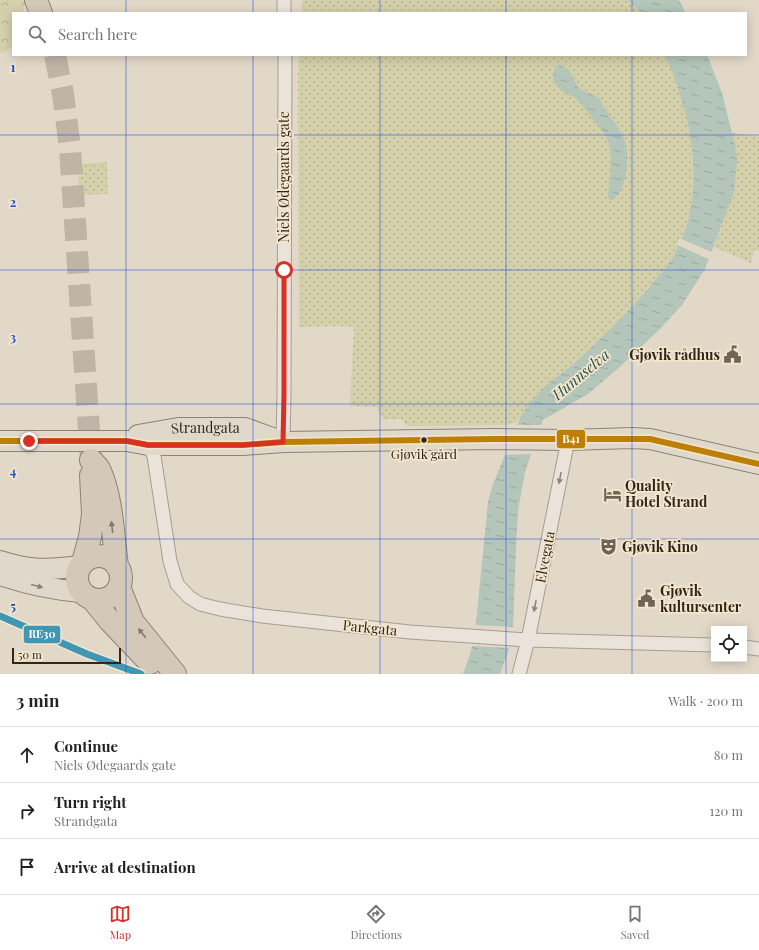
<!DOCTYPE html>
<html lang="en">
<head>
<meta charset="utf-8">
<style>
	:root { --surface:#fff; --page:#f2f2f2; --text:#202124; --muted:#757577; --line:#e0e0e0; --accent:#d93025 }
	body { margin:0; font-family:"Playfair Display",serif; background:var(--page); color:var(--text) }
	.controls { position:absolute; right:12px; bottom:12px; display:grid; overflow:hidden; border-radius:0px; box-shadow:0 2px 10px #0003 }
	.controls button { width:36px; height:36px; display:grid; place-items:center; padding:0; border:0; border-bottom:1px solid var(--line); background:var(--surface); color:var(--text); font:20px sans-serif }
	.scale { position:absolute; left:12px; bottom:10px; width:109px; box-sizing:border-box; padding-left:4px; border:2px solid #33251c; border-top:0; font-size:11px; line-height:14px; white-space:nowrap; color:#33251c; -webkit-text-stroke:3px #f3e6cd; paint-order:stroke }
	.stop { position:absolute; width:12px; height:12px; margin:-9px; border:3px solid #d93025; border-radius:50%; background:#fff }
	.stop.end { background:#d93025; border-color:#fff; box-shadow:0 1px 4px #0008 }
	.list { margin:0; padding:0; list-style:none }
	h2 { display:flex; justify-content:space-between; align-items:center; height:52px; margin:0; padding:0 16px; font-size:17px }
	h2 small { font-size:13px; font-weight:400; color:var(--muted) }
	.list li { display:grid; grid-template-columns:26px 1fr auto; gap:12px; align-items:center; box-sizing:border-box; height:56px; padding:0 16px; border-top:1px solid var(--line) }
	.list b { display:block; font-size:15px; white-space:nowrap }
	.list p { margin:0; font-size:13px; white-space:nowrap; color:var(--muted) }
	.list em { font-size:13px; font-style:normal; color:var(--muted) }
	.icon { flex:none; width:22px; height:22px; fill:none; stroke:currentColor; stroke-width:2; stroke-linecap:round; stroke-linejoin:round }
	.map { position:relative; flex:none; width:759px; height:674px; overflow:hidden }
	.search { position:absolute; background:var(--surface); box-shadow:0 2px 10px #0003; left:12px; right:12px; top:12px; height:44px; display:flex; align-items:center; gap:10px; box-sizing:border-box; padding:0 14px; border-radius:0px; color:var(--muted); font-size:15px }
	.sheet { height:220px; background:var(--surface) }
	nav { display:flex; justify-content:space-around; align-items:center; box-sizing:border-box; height:56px; border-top:1px solid var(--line); background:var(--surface); font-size:11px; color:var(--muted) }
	nav a { display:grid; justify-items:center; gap:2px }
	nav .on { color:var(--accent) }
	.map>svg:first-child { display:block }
	.forest { fill:url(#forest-crowns) }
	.park { fill:url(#park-dots) }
	.water { fill:url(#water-ripples) }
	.pier { fill:#e2d8c8 }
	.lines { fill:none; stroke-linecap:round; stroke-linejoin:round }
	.highway-tunnel { stroke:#bfb4a6; stroke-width:22; stroke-dasharray:22 11; stroke-linecap:butt }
	.street-casing { stroke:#a69d92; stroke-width:15 }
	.primary-casing { stroke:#8b8379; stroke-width:22 }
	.highway-casing { stroke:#8b8379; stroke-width:24 }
	.street { stroke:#e9e3da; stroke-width:13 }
	.primary { stroke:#e0d9cb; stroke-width:20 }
	.highway { stroke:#d4c8b9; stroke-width:22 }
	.bus-1-casing { stroke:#f3e6cd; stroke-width:9 }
	.bus-1 { stroke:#bc7f08; stroke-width:6 }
	.rail-1-casing { stroke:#f3e6cd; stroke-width:10 }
	.rail-1 { stroke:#3f97b4; stroke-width:7 }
	.oneway { fill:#8e847b }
	.oneway2 { fill:#84766a }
	.oneway3 { fill:#8a7f74 }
	.route { stroke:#d93025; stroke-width:5 }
	.grid { fill:none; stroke:#1d4ed8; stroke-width:1; stroke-opacity:0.55 }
	.bus-dot { fill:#33251c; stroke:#f3e6cd; stroke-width:1.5 }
	.labels { text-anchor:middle; stroke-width:3.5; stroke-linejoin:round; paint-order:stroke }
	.bus-label { font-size:13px; fill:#33251c; stroke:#f3e6cd }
	.street-label { font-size:14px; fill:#33251c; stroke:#f3e6cd }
	.poi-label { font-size:14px; font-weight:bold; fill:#33251c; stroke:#f3e6cd; text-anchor:start }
	.water-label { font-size:15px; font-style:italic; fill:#2b524d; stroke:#f3e6cd }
	.grid-label { font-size:13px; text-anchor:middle; font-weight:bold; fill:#1d4ed8; stroke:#f3e6cd; stroke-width:3.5; stroke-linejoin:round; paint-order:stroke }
	.line-badge { stroke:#f3e6cd; stroke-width:1.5 }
	.badge-label { font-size:11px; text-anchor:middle; font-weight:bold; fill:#fff }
</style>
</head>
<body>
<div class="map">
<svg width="759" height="674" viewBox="0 0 759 674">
	<defs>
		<pattern id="forest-crowns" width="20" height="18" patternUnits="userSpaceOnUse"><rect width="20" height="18" fill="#d3d0aa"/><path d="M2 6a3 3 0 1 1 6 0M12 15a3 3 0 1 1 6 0" fill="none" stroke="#b6b292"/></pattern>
		<pattern id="park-dots" width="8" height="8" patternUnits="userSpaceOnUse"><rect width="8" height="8" fill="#d3d0aa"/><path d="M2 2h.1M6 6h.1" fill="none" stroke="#b6b292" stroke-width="1.8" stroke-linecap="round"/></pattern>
		<pattern id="water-ripples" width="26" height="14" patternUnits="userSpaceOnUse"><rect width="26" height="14" fill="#b4c5b9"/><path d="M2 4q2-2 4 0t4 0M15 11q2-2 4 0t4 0" fill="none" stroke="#9ba99e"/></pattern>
	</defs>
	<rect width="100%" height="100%" fill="#e2d8c8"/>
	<!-- forest -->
	<path class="forest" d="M0,0h26l-3,13h-10l-1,33 -4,4 -8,3z"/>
	<!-- park -->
	<path class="park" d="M302,0h326l13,13h-339z
		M299,55h366c28,64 45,144 5,207 -14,22 -35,42 -54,61 -12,11 -23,23 -35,34 -10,9 -23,17 -33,27 -12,12 -22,26 -32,39l-11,2 -98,1 -6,-7h-18l-6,-12 -27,-1 4,-79 -13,-1 -42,1 -1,-253z
		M731,132l28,5v114l-5,-1 -3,13 -37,-16 10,-28z
		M107,162l1,32 -30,1 1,-31z"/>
	<!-- water -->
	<path class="water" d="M628,0h51l7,13h-45z
		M665,55h42l15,38 13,52 2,15 -3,32 -29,77 -23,36 -23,25 -38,36 -33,28 -45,26 -18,52 -7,39 -2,35 -3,81 -3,19 -10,28h-37l8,-23 5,-28 12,-121 5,-18 28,-68c8,-12 18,-25 29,-34 11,-9 23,-17 33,-27 26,-25 52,-49 74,-77 4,-5 9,-10 13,-16 40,-63 23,-143 -5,-207z
		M559,64l10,6 10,19 20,9c6,15 14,21 22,34 9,15 8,42 0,57 -1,4 -5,7 -7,10l-4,1 -2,-4c2,-20 6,-40 -1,-58 -1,-3 -27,-36 -30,-39 -5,-4 -12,-5 -16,-9 -9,-7 -11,-20 -2,-26z"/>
	<!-- pier -->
	<path class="pier" d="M679,238l35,15 -3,7 -34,-15z
		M515,425h28l-9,29 -31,1z
		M474,625l41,2 -4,21 -41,-2z"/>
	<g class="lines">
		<!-- highway-tunnel -->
		<path class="highway-tunnel" d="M55,55l8,39 7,54 21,312"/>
		<defs>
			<path id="street" d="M284,0v13
				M283,442l1,-48 1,-339
				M148,445l6,11 16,105 7,23 12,13 11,7 20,5 42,7 148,16 118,8 186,5
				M744,647l15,2
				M519,674l9,-34 40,-200"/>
			<g id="primary">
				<path id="s1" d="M138,435l40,-7h67l30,11"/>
				<path d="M0,441h127l21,4h95l40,-3 211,-3 74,1 64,-2 18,1 109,25"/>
				<path d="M0,561c30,10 49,9 80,5"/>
				<path d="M0,575c27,9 53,15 81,17"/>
			</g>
			<path id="highway" d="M36,0l5,13
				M91,460c3,3 6,6 8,9 13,27 14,67 18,97
				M77 578a22 22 0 1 1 44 0a22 22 0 1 1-44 0Z
				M83,562l7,-25 3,-23 -2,-39
				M119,587l14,35 42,52
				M93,600l17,21 40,42"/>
		</defs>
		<!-- street casing -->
		<use href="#street" class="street-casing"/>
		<!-- primary casing -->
		<use href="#primary" class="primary-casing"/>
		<!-- highway casing -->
		<use href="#highway" class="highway-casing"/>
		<!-- street -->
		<use href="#street" class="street"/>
		<!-- primary -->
		<use href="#primary" class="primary"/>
		<!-- highway -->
		<use href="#highway" class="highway"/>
		<defs>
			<path id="bus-1" d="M0,441h127l21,4h95l40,-3 211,-3h156l109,25"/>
		</defs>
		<!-- bus-1 casing -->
		<use href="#bus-1" class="bus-1-casing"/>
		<!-- bus-1 -->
		<use href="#bus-1" class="bus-1"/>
		<defs>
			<path id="rail-1" d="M0,616l87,38 54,20"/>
		</defs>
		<!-- rail-1 casing -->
		<use href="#rail-1" class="rail-1-casing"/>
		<!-- rail-1 -->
		<use href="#rail-1" class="rail-1"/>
	</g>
	<!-- one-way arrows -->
	<defs><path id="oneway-solid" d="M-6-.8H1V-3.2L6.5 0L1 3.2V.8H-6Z"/></defs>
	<g class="oneway">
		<use href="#oneway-solid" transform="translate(560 478) rotate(101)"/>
		<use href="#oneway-solid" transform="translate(535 606) rotate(101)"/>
	</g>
	<g class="oneway2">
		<use href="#oneway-solid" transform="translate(112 527) rotate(-97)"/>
		<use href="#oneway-solid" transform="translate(142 633) rotate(-128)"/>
	</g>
	<use class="oneway3" href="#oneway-solid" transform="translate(37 586) rotate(15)"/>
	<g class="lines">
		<!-- route -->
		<path class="route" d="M29,441h98l21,4h95l40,-3 1,-48v-124"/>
	</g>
	<!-- grid -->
	<path class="grid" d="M126,0v13M253,0v13M380,0v13M506,0v13M632,0v13M126,55v619M253,55v619M380,55v619M506,55v619M632,55v619M0,135h759M0,270h759M0,404h759M0,539h759"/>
	<!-- icons -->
	<defs>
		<symbol id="civic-bare" viewBox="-9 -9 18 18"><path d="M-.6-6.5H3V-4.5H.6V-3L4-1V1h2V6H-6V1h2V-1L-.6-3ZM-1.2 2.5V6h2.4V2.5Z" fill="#706458" stroke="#f3e6cd" stroke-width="2.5" paint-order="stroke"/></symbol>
		<symbol id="hotel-bare" viewBox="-9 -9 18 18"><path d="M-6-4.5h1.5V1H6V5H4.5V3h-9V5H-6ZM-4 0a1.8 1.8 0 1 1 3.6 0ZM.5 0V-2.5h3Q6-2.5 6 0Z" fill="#706458" stroke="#f3e6cd" stroke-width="2.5" paint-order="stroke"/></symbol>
		<symbol id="theatre-bare" viewBox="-9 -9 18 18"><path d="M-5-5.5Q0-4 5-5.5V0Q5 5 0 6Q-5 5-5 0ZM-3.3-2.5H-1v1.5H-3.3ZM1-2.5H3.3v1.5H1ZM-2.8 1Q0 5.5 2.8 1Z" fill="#706458" stroke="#f3e6cd" stroke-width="2.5" paint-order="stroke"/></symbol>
	</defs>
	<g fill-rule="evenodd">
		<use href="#civic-bare" x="720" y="342" width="25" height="25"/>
		<use href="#hotel-bare" x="600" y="482" width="25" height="25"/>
		<use href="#theatre-bare" x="596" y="534" width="25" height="25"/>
		<use href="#civic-bare" x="634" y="586" width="25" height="25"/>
	</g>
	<!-- markers -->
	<circle class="bus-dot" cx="424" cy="440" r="3.5"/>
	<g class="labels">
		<!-- bus labels -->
		<g class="bus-label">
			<text x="424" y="459">Gjøvik gård</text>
		</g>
		<!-- street labels -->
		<g class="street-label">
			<text transform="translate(284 177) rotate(-90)" y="5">Niels Ødegaards gate</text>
			<text dy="5" stroke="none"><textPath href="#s1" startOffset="68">Strandgata</textPath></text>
			<text transform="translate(545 557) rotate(-79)" y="5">Elvegata</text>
			<text transform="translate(370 628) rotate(6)" y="5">Parkgata</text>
		</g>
		<!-- poi labels -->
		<g class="poi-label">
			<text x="720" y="360" text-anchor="end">Gjøvik rådhus</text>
			<text x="625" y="491">Quality<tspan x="625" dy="16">Hotel Strand</tspan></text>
			<text x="622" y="552">Gjøvik Kino</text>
			<text x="660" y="596">Gjøvik<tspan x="660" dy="16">kultursenter</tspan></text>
		</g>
		<!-- water labels -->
		<g class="water-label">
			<text transform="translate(581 375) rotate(-40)" y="5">Hunnselva</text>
		</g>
	</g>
	<g class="grid-label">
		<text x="13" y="72">1</text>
		<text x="13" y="207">2</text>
		<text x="13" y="342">3</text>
		<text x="13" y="476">4</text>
		<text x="13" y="611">5</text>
	</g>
	<g class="line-badge">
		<rect x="556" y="429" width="30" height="20" rx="4" fill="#bc7f08"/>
		<rect x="23" y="625" width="38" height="19" rx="4" fill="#3f97b4"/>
	</g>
	<g class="badge-label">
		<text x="571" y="443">B41</text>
		<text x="42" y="638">RE30</text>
	</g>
</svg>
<div class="controls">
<button><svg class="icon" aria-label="locate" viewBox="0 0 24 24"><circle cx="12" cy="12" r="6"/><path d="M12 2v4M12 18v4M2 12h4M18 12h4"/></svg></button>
</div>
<div class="scale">50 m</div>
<div class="stop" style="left:284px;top:270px"></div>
<div class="stop end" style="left:29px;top:441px"></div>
<div class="search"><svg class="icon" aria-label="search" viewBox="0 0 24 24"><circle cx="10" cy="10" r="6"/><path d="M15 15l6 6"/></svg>Search here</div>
</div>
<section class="sheet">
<h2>3 min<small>Walk · 200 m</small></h2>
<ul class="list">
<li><svg class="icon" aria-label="ahead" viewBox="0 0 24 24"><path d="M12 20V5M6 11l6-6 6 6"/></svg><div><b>Continue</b><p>Niels Ødegaards gate</p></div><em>80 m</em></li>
<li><svg class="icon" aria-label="right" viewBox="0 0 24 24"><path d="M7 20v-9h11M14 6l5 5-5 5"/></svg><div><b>Turn right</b><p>Strandgata</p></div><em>120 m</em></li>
<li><svg class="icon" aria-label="arrive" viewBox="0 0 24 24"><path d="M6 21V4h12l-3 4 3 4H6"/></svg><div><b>Arrive at destination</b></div></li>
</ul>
</section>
<nav>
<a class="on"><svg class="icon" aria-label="map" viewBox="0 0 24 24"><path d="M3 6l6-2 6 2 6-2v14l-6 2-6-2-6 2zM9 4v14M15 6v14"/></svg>Map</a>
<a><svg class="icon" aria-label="directions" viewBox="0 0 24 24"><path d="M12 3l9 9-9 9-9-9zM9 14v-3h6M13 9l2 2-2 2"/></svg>Directions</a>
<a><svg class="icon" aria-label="saved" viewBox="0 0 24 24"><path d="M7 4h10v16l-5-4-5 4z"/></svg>Saved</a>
</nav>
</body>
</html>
